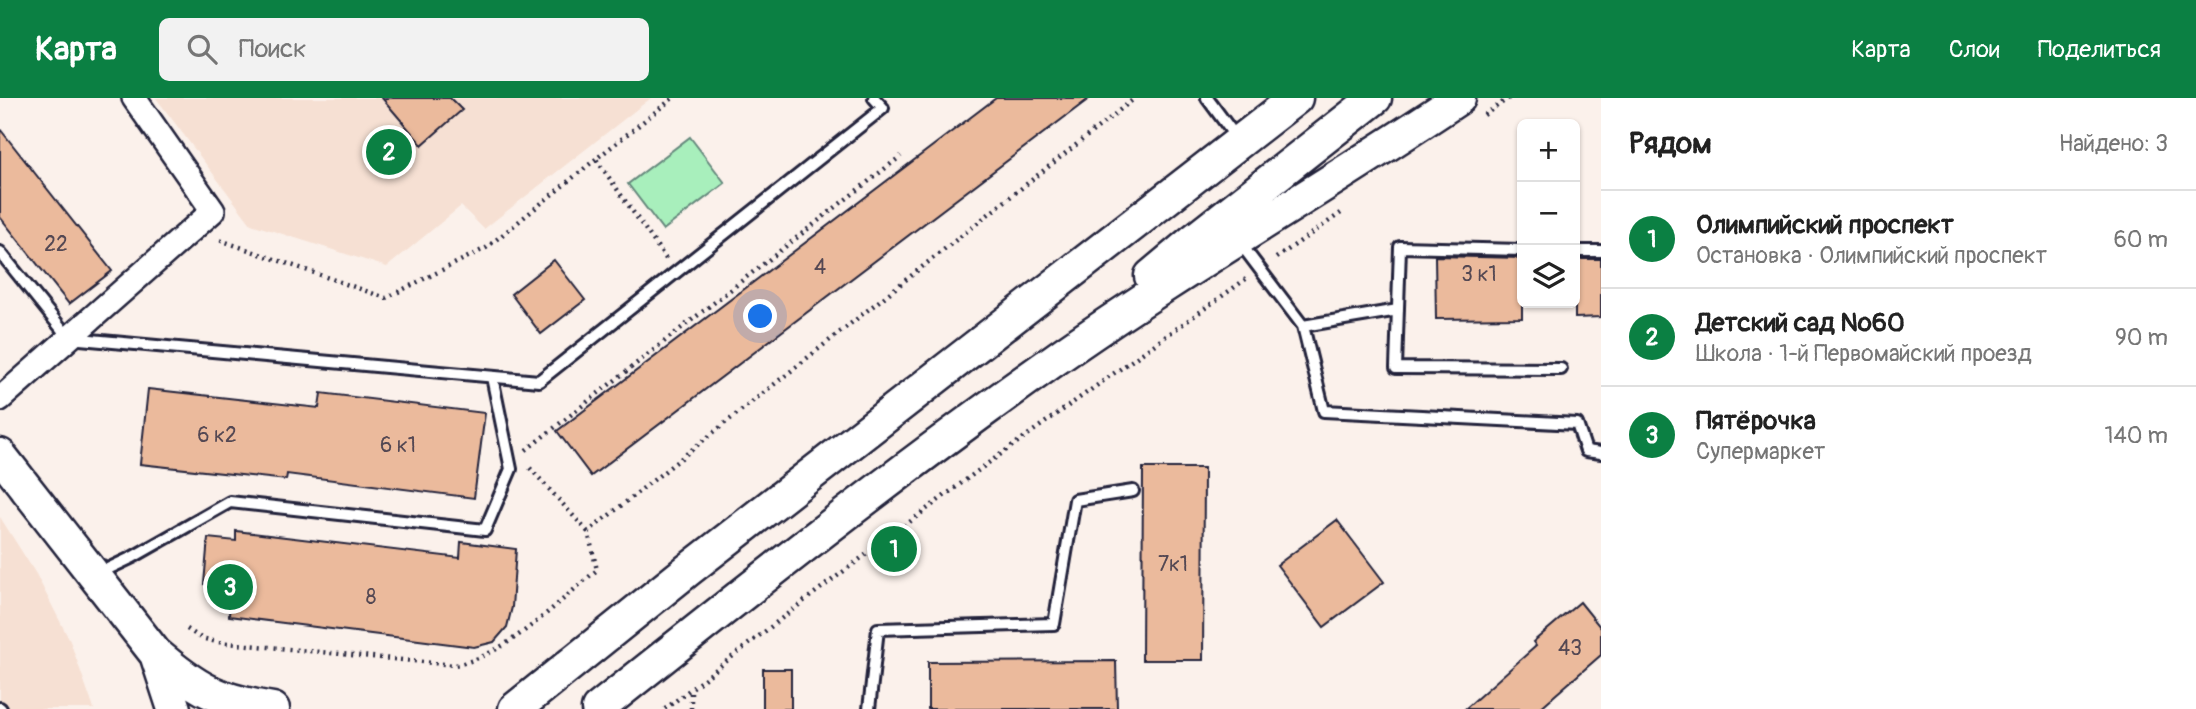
<!DOCTYPE html>
<html lang="ru">
<head>
<meta charset="utf-8">
<style>
	:root { --surface:#fff; --page:#f2f2f2; --text:#222; --muted:#767676; --line:#e0e0e0; --accent:#0b8043 }
	body { margin:0; font-family:Pangolin,sans-serif; background:var(--page); color:var(--text) }
	.controls { position:absolute; right:21px; top:21px; display:grid; overflow:hidden; border-radius:10px; box-shadow:0 2px 5px #0004 }
	.controls button { width:63px; height:63px; display:grid; place-items:center; padding:0; border:0; border-bottom:2px solid var(--line); background:var(--surface); color:var(--text); font:35px sans-serif }
	.you { position:absolute; left:761px; top:219px; width:24px; height:24px; margin:-18px; border:5px solid #fff; border-radius:50%; background:#1a73e8; box-shadow:0 0 0 10px #1a73e833 }
	.badge { display:grid; place-items:center; width:46px; height:46px; border-radius:50%; background:var(--accent); color:#fff; font-size:23px; font-weight:700 }
	.pin { position:absolute; translate:-50% -50%; border:4px solid #fff; box-shadow:0 2px 7px #0006 }
	.list { margin:0; padding:0; list-style:none }
	h2 { display:flex; justify-content:space-between; align-items:center; height:91px; margin:0; padding:0 28px; font-size:30px }
	h2 small { font-size:23px; font-weight:400; color:var(--muted) }
	.list li { display:grid; grid-template-columns:46px 1fr auto; gap:21px; align-items:center; box-sizing:border-box; height:98px; padding:0 28px; border-top:2px solid var(--line) }
	.list b { display:block; font-size:26px; white-space:nowrap }
	.list p { margin:0; font-size:23px; white-space:nowrap; color:var(--muted) }
	.list em { font-size:23px; font-style:normal; color:var(--muted) }
	.icon { flex:none; width:38px; height:38px; fill:none; stroke:currentColor; stroke-width:2; stroke-linecap:round; stroke-linejoin:round }
	.map { position:relative; flex:none; width:1601px; height:611px; overflow:hidden }
	header { display:flex; align-items:center; gap:42px; box-sizing:border-box; height:98px; padding:0 35px; background:var(--accent); color:#fff }
	header strong { font-size:33px }
	nav { display:flex; gap:38px; margin-inline-start:auto; font-size:24px }
	.search { width:490px; height:63px; background:var(--page); display:flex; align-items:center; gap:18px; box-sizing:border-box; padding:0 24px; border-radius:10px; color:var(--muted); font-size:26px }
	main { display:flex }
	aside { flex:1; background:var(--surface) }
	.map>svg:first-child { display:block }
	.built { fill:#f6e0d3 }
	.green { fill:#a8efbc; stroke:#65887c; stroke-width:2 }
	.building { fill:#ebba9c; stroke:#22223b; stroke-width:2 }
	.lines { fill:none; stroke-linecap:round; stroke-linejoin:round }
	.lane-casing { stroke:#22223b; stroke-width:16 }
	.street-casing { stroke:#22223b; stroke-width:28 }
	.secondary-casing { stroke:#22223b; stroke-width:37 }
	.path { stroke:#22223b; stroke-width:4.5; stroke-dasharray:2 5; stroke-linecap:butt }
	.lane { stroke:#fff; stroke-width:10 }
	.street { stroke:#fff; stroke-width:23 }
	.secondary { stroke:#fff; stroke-width:32 }
	.labels { text-anchor:middle; stroke-width:7; stroke-linejoin:round; paint-order:stroke }
	.number-label { font-size:21px; fill:#544853 }
</style>
</head>
<body>
<header>
<strong>Карта</strong>
<div class="search"><svg class="icon" aria-label="search" viewBox="0 0 24 24"><circle cx="10" cy="10" r="6"/><path d="M15 15l6 6"/></svg>Поиск</div>
<nav><a>Карта</a><a>Слои</a><a>Поделиться</a></nav>
</header>
<main>
<div class="map">
<svg width="1601" height="611" viewBox="0 0 1601 611">
	<rect width="100%" height="100%" fill="#fbf1eb"/>
	<filter id="ink" filterUnits="userSpaceOnUse"><feTurbulence type="fractalNoise" baseFrequency=".0143" numOctaves="2"/><feDisplacementMap in="SourceGraphic" scale="14" xChannelSelector="R" yChannelSelector="G"/><feConvolveMatrix kernelMatrix="1 2 1 2 8 2 1 2 1" color-interpolation-filters="sRGB"/></filter>
	<g filter="url(#ink)">
		<!-- built -->
		<path class="built" d="M156,0h495l-167,131 -23,-23 -74,61 -136,-43z
			M0,419l36,57 34,67 24,68h-94z"/>
		<!-- green -->
		<path class="green" d="M690,39l35,46 -62,47 -35,-46z"/>
		<!-- building -->
		<path class="building" d="M382,0h68l12,12 -40,35z
			M996,0h94l-499,378 -34,-45z
			M0,31l112,142 -43,33 -69,-87z
			M1435,158l87,2v60l-86,1z
			M1575,161h26v58l-26,1z
			M554,162l31,40 -44,34 -30,-40z
			M148,291l171,19 2,-15 164,20 -11,85 -187,-24 -1,6 -146,-16z
			M1143,370h61l-1,192h-61z
			M1337,422l47,62 -60,45 -47,-62z
			M236,433l224,27 1,-16 55,7 -4,58 -5,20 -13,15 -20,5 -245,-31 2,-30 -27,-2 4,-46 28,3z
			M1580,504l21,26v27l-62,54h-74l71,-63 -3,-4z
			M1116,563l1,48h-189v-47z
			M763,571h28v40h-28z"/>
		<g class="lines">
			<defs>
				<path id="lane" d="M1207,0l31,42
					M1240,145l63,83 95,-16
					M1522,152l-122,-3 -4,121 165,1
					M1575,153h26
					M0,154l69,86 470,43 344,-273 -9,-10
					M1303,228l21,85 253,13 9,27 15,2
					M97,476l36,-17 97,-55 255,28 26,-61 -19,-92
					M0,610l1,1
					M869,611l9,-80 176,-5 21,-124 58,-9"/>
				<path id="street" d="M0,301l213,-188 -79,-113"/>
				<path id="secondary" d="M1151,178l43,-36 181,-142
					M0,357l155,198c43,37 62,47 118,56
					M156,556l18,55
					M515,611l173,-139 608,-472
					M598,611c149,-119 299,-238 455,-348 132,-93 272,-173 406,-263"/>
			</defs>
			<!-- lane casing -->
			<use href="#lane" class="lane-casing"/>
			<!-- street casing -->
			<use href="#street" class="street-casing"/>
			<!-- secondary casing -->
			<use href="#secondary" class="secondary-casing"/>
			<!-- path -->
			<path class="path" d="M1484,17l25,-17
				M220,142l166,58 100,-50 110,-89
				M1276,160l65,-45
				M666,161l-70,-100 77,-61
				M526,352l375,-294
				M530,370l58,64
				M187,531l14,9 16,4 237,23c51,-8 103,-62 143,-95l-9,-38 547,-434
				M665,611l139,-108 183,-137 259,-185
				M691,611v-19"/>
			<!-- lane -->
			<use href="#lane" class="lane"/>
			<!-- street -->
			<use href="#street" class="street"/>
			<!-- secondary -->
			<use href="#secondary" class="secondary"/>
		</g>
	</g>
	<g class="labels">
		<!-- number labels -->
		<g class="number-label">
			<text x="56" y="153">22</text>
			<text x="820" y="176">4</text>
			<text x="1479" y="183">3 к1</text>
			<text x="217" y="344">6 к2</text>
			<text x="398" y="354">6 к1</text>
			<text x="1173" y="473">7к1</text>
			<text x="371" y="506">8</text>
			<text x="1570" y="557">43</text>
		</g>
	</g>
</svg>
<div class="controls">
<button>+</button>
<button>−</button>
<button><svg class="icon" aria-label="layers" viewBox="0 0 24 24"><path d="M12 4l9 5-9 5-9-5zM3 14l9 5 9-5"/></svg></button>
</div>
<div class="you"></div>
<div class="pin badge" style="left:894px;top:451px">1</div>
<div class="pin badge" style="left:389px;top:54px">2</div>
<div class="pin badge" style="left:230px;top:489px">3</div>
</div>
<aside>
<h2>Рядом<small>Найдено: 3</small></h2>
<ul class="list">
<li><span class="badge">1</span><div><b>Олимпийский проспект</b><p>Остановка · Олимпийский проспект</p></div><em>60 m</em></li>
<li><span class="badge">2</span><div><b>Детский сад №60</b><p>Школа · 1-й Первомайский проезд</p></div><em>90 m</em></li>
<li><span class="badge">3</span><div><b>Пятёрочка</b><p>Супермаркет</p></div><em>140 m</em></li>
</ul>
</aside>
</main>
</body>
</html>
